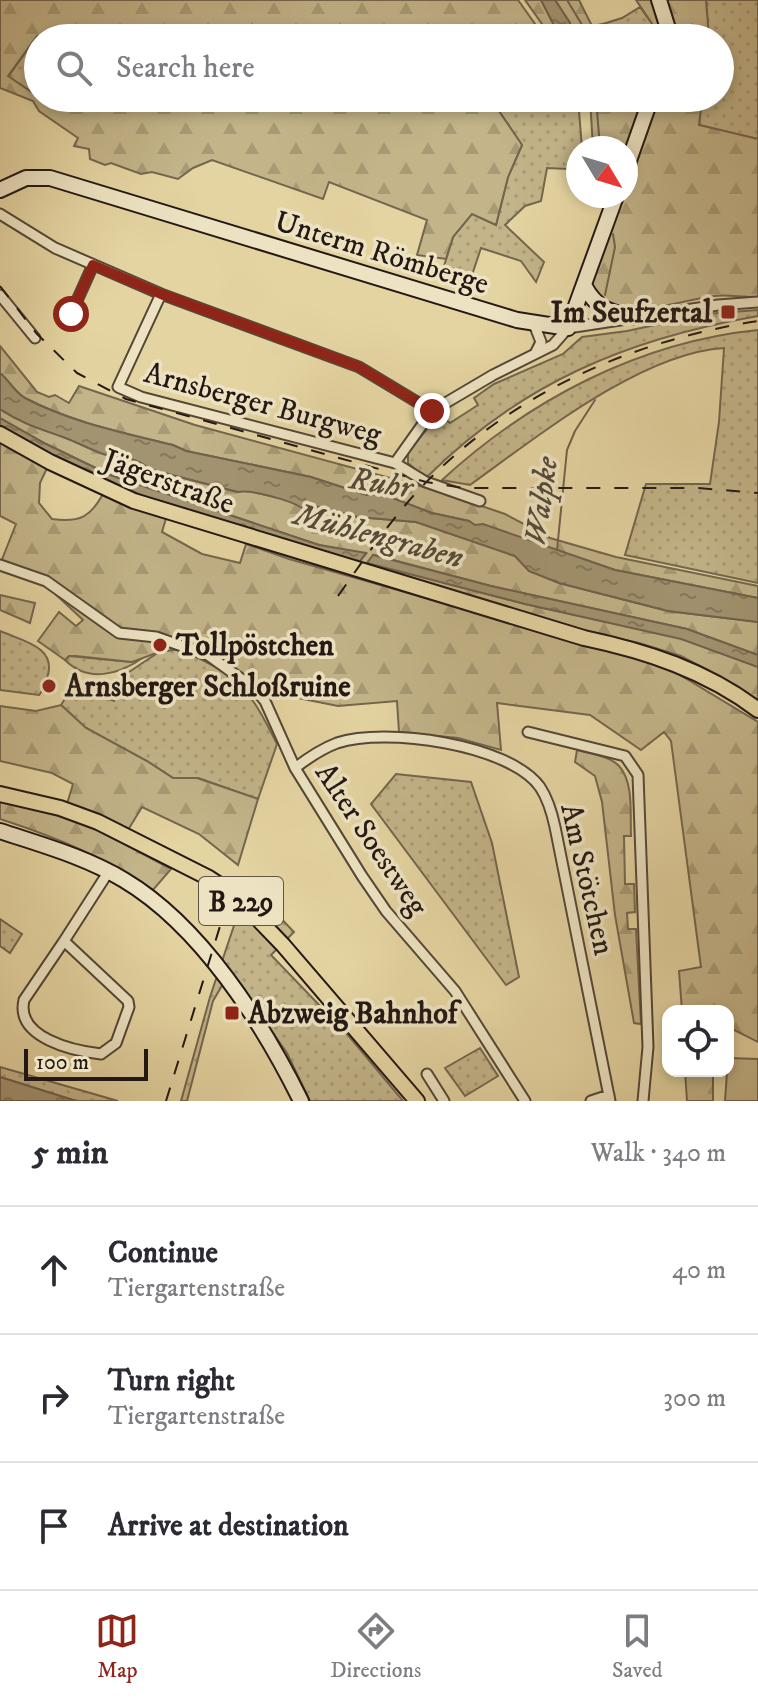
<!DOCTYPE html>
<html lang="en">
<head>
<meta charset="utf-8">
<style>
	:root { --surface:#fff; --page:#f7f7f7; --text:#2b2b33; --muted:#7c7c81; --line:#e1e1e2; --accent:#8f2418 }
	body { margin:0; font-family:"IM FELL DW Pica",serif; background:var(--page); color:var(--text) }
	.controls { position:absolute; right:24px; bottom:24px; display:grid; overflow:hidden; border-radius:16px; box-shadow:0 4px 12px #0003 }
	.controls button { width:72px; height:72px; display:grid; place-items:center; padding:0; border:0; border-bottom:2px solid var(--line); background:var(--surface); color:var(--text); font:40px sans-serif }
	.compass { position:absolute; left:566px; top:136px; width:72px; height:72px; border-radius:50%; background:var(--surface); box-shadow:0 4px 12px #0003; rotate:128deg }
	.scale { position:absolute; left:24px; bottom:20px; width:124px; box-sizing:border-box; padding-left:8px; border:4px solid #241814; border-top:0; font-size:22px; line-height:28px; white-space:nowrap; color:#241814; -webkit-text-stroke:6px #ede3c2; paint-order:stroke }
	.stop { position:absolute; width:24px; height:24px; margin:-18px; border:6px solid #8f2418; border-radius:50%; background:#fff }
	.stop.end { background:#8f2418; border-color:#fff; box-shadow:0 2px 8px #0008 }
	.list { margin:0; padding:0; list-style:none }
	h2 { display:flex; justify-content:space-between; align-items:center; height:104px; margin:0; padding:0 32px; font-size:34px }
	h2 small { font-size:26px; font-weight:400; color:var(--muted) }
	.list li { display:grid; grid-template-columns:52px 1fr auto; gap:24px; align-items:center; box-sizing:border-box; height:128px; padding:0 32px; border-top:2px solid var(--line) }
	.list b { display:block; font-size:30px; white-space:nowrap }
	.list p { margin:0; font-size:26px; white-space:nowrap; color:var(--muted) }
	.list em { font-size:26px; font-style:normal; color:var(--muted) }
	.icon { flex:none; width:44px; height:44px; fill:none; stroke:currentColor; stroke-width:2; stroke-linecap:round; stroke-linejoin:round }
	.map { position:relative; flex:none; width:758px; height:1101px; overflow:hidden }
	.search { position:absolute; background:var(--surface); box-shadow:0 4px 12px #0003; left:24px; right:24px; top:24px; height:88px; display:flex; align-items:center; gap:20px; box-sizing:border-box; padding:0 28px; border-radius:44px; color:var(--muted); font-size:30px }
	.sheet { height:488px; background:var(--surface) }
	nav { display:flex; justify-content:space-around; align-items:center; box-sizing:border-box; height:112px; border-top:2px solid var(--line); background:var(--surface); font-size:22px; color:var(--muted) }
	nav a { display:grid; justify-items:center; gap:4px }
	nav .on { color:var(--accent) }
	.map>svg:first-child { display:block }
	.grass { fill:url(#grass-dots); stroke:#74664e; stroke-width:2 }
	.forest { fill:url(#forest-firs); stroke:#74664e; stroke-width:2 }
	.pitch { fill:#c3b489; stroke:#74664e; stroke-width:2 }
	.water { fill:url(#water-ripples); stroke:#70624c; stroke-width:2 }
	.lines { fill:none; stroke-linecap:round; stroke-linejoin:round }
	.stream { stroke:#70624c; stroke-width:2 }
	.street-casing { stroke:#544737; stroke-width:13 }
	.secondary-casing { stroke:#241814; stroke-width:18 }
	.primary-casing { stroke:#241814; stroke-width:18 }
	.street { stroke:#ede3c2; stroke-width:9 }
	.secondary { stroke:#ede3c2; stroke-width:14 }
	.primary { stroke:#e4d4a1; stroke-width:14 }
	.rail { stroke:#241814; stroke-width:2; stroke-dasharray:14 14; stroke-linecap:butt }
	.route { stroke:#8f2418; stroke-width:10 }
	.poi-dot { fill:#8f2418; stroke:#ede3c2; stroke-width:3 }
	.labels { text-anchor:middle; stroke-width:7; stroke-linejoin:round; paint-order:stroke }
	.shield { fill:#ede3c2; stroke:#605548; stroke-width:2 }
	.shield-label { font-size:28px; font-weight:bold; fill:#241814 }
	.street-label { font-size:30px; fill:#241814; stroke:#ede3c2 }
	.poi-label { font-size:30px; font-weight:bold; fill:#241814; stroke:#ede3c2; text-anchor:start }
	.water-label { font-size:32px; font-style:italic; fill:#574a39; stroke:#ede3c2 }
</style>
</head>
<body>
<div class="map">
<svg width="758" height="1101" viewBox="0 0 758 1101">
	<defs>
		<pattern id="grass-dots" width="8" height="8" patternUnits="userSpaceOnUse" patternTransform="scale(2)"><rect width="8" height="8" fill="#c3b489"/><path d="M2 2h.1M6 6h.1" fill="none" stroke="#a79a75" stroke-width="1.8" stroke-linecap="round"/></pattern>
		<pattern id="forest-firs" width="22" height="20" patternUnits="userSpaceOnUse" patternTransform="scale(2)"><rect width="22" height="20" fill="#c3b489"/><path d="M5 1l3.5 6h-7zM16 11l3.5 6h-7z" fill="#a79a75"/></pattern>
		<pattern id="water-ripples" width="26" height="14" patternUnits="userSpaceOnUse" patternTransform="scale(2)"><rect width="26" height="14" fill="#a39471"/><path d="M2 4q2-2 4 0t4 0M15 11q2-2 4 0t4 0" fill="none" stroke="#85785c"/></pattern>
	</defs>
	<rect width="100%" height="100%" fill="#e4d4a1"/>
	<filter id="stains"><feTurbulence type="fractalNoise" baseFrequency=".0025" numOctaves="4"/><feColorMatrix values="0 0 0 0 .2 0 0 0 0 .09 0 0 0 0 .02 0 0 0 .5 -.17"/></filter>
	<radialGradient id="worn" r=".72"><stop offset=".6" stop-color="#630" stop-opacity="0"/><stop offset="1" stop-color="#630" stop-opacity=".3"/></radialGradient>
	<!-- grass -->
	<path class="grass" d="M706,0h52v139l-59,-14 3,-27h18v-60h-11z
		M640,7l13,18 1,13h-47l-4,-14 19,-6z
		M37,36l4,2h-3v58l-30,-19z
		M521,98l58,13 3,37h-4v12l-8,1 -2,8 -21,-1 -6,33 -16,5 -20,19 39,37 -8,20 -15,-21 -40,-13 -9,27 -28,-9 9,-29 19,-24 24,12 12,-48 14,-32 -23,-34z
		M758,310v6c-131,23 -237,67 -332,162l-18,-15v-10l31,-39 11,9 28,-18 -4,-7 20,-14 69,-30 19,-17 45,-6 79,-17z
		M758,330v253l-133,-28 21,-71h64l9,-62 5,-74c-83,5 -187,89 -254,137l-28,-5c87,-80 197,-138 316,-150z
		M0,631c23,10 58,16 47,47 -2,6 -3,11 -8,17l-39,-5z
		M179,649c60,27 69,37 98,95l-19,55 -60,-21h-25l-26,-17 -61,-33 -25,-23 5,-8 27,-4 21,8 6,-23 39,-26z
		M69,656l62,6 13,-5c-25,18 -56,26 -79,3z
		M396,774l75,8 21,61 27,134 -13,8 -135,-181z
		M248,884l46,48 -23,23 77,80 55,66h-93l-23,-48 -57,-81 -17,29 -26,100h-6l29,-104z
		M0,919l22,15 -12,19 -10,-7z
		M480,1048l18,28 -33,20 -20,-28z
		M0,1067l118,34h-42l-76,-24z"/>
	<!-- forest -->
	<path class="forest" d="M0,0h518l27,38h-504l-4,-2 -29,40 37,25 3,-3h473l-22,13 23,34 -14,32 -12,48 -24,-11 -19,23 -7,22 -29,-4 10,-35 -98,-38 -6,17 -111,-39 -19,8 -15,11 -26,-7 -11,2 -30,-11 -6,2 -15,-6 -1,-10 -15,-3 4,-8 -39,-27 -6,-10 -33,-13z
		M525,0h16l17,33 12,-10 -15,-23h24l13,26 11,-2 4,14h-29l-5,-3 -5,3h-16z
		M636,0h70l3,38h-55l-1,-13z
		M590,98h112l-3,27 59,14v158c-15,1 -29,-3 -44,-1 -26,3 -81,21 -105,10 -7,-4 -12,-12 -16,-19v-7l29,-84h4v-48h-33z
		M0,346l37,46 12,5 6,-2 14,8 10,-17 116,39 243,66 67,23 45,24 66,19 142,29v12l-143,-28 -132,-45 -8,1 -6,-5 -37,-8 -50,-19 -16,1 -55,-18 -125,-26 -13,-6c-49,-12 -103,-23 -148,-47 -11,-6 -15,-17 -25,-25z
		M0,409c23,15 38,19 63,28 14,5 26,12 41,17 17,6 31,1 45,15l88,23 9,-2 48,12 8,6 13,-2 43,11 58,5 99,34 14,15 30,12 109,28 90,11v33l-71,-26 -196,-43 -117,-31 -6,8 157,41 156,34 77,29v36l-45,-30 -32,-17 -42,-13 -69,-14 -307,-91 -93,-31 -115,-47 -55,-32v-3l71,41 78,31 132,45 52,15 27,4 6,-7 -47,-9 -209,-70 -64,-31 -46,-26z
		M0,440l48,26 -8,17 -1,20 13,16c28,4 39,-2 52,-27l63,23 -5,17 40,22 38,9 6,-19 43,15 376,107 93,56v320l-30,-15v-16h-46l-3,-40 22,-4 -30,-226 -7,-9 -23,18 -51,-35 -93,-12 4,47 -43,-12 -59,-6 -2,-31 -59,5 -55,-11 -17,3 -38,-33 -49,-16 -20,3 -27,10 -56,-6h-7l-4,4 -27,-19 21,-29 17,14 7,-6 -34,-32 -6,-9 -42,-17 15,-38 -16,-8z
		M0,595l35,8 -5,20 -30,-13z
		M61,705l25,23 61,33 26,17h24l61,21 -20,66 -39,-31 -57,-27 -14,23 -61,-26 6,-20 -21,-11 -52,-12v-55l36,5z
		M577,750c13,4 33,6 42,16 15,16 11,49 12,70h-7l1,48h9l1,28 -8,1 1,16h8l5,95 -7,-1 -19,-108 -13,-113 -7,-26 -20,-14z
		M0,801l64,16 31,11 76,41 -18,21c-48,-33 -98,-53 -153,-71z
		M685,1071h28v30h-26z"/>
	<!-- pitch -->
	<path class="pitch" d="M728,1058l30,1v42h-33z"/>
	<!-- water -->
	<path class="water" d="M541,0h14l15,23v6l-7,6 -5,-2z
		M0,373c10,8 14,19 25,25 45,24 99,35 148,47l13,6 125,26 55,18 16,-1 50,19 37,8 6,4 8,-1 132,46 143,28v24l-90,-11 -109,-28 -30,-12 -14,-15 -99,-34 -58,-5 -43,-11 -13,2c-12,-8 -52,-19 -64,-16l-89,-23c-14,-14 -28,-9 -46,-15 -14,-5 -26,-12 -40,-17 -25,-9 -40,-13 -63,-28z
		M0,418l46,26 64,31 209,70 47,8 -6,8 -11,-1c-92,-27 -186,-52 -274,-92 -26,-12 -50,-29 -75,-43z
		M373,555l118,31 196,43 71,26v12l-77,-28 -156,-35 -158,-41z
		M0,1077l76,24h-76z"/>
	<g class="lines">
		<!-- stream -->
		<path class="stream" d="M567,0l23,38
			M596,98l4,50
			M605,295l10,-48 -2,-13
			M557,550l10,-100 8,-19 20,-31"/>
		<defs>
			<path id="street" d="M0,214l55,34 106,46 198,73 73,44 61,-36 60,-30 15,-17 150,-23 40,-3
				M161,294l-43,93 23,10 254,66 31,19 54,19
				M0,295l35,43
				M71,314l22,-49
				M534,324l7,18 -6,12
				M395,463l37,-52
				M0,565l46,16 73,52 37,4 52,18 46,33 11,13 30,67 67,108 24,35 69,80 70,110
				M528,732l97,24 13,19 10,272 -5,54
				M295,768c13,-10 26,-19 42,-25 48,-16 172,1 203,44 8,12 12,26 15,40l55,274
				M64,941l-40,59c-9,38 50,51 77,54l15,-11 13,-36 -1,-6 -64,-60 45,-70
				M427,1074l17,27
				M591,1101l18,-6"/>
			<path id="secondary" d="M659,0l12,38
				M626,169l25,-71
				M0,190l26,-12h24l467,142 51,8 48,-132
				M584,285c12,24 28,29 53,32
				M0,831c42,14 86,26 124,49 77,46 138,142 177,221"/>
			<path id="primary" d="M0,434l50,28 84,39 450,137c62,13 123,33 174,72
				M0,794l60,14 38,14 111,56 26,17 48,50 134,156"/>
		</defs>
		<!-- street casing -->
		<use href="#street" class="street-casing"/>
		<!-- secondary casing -->
		<use href="#secondary" class="secondary-casing"/>
		<!-- primary casing -->
		<use href="#primary" class="primary-casing"/>
		<!-- street -->
		<use href="#street" class="street"/>
		<!-- secondary -->
		<use href="#secondary" class="secondary"/>
		<!-- primary -->
		<use href="#primary" class="primary"/>
		<!-- rail -->
		<path class="rail" d="M0,286l36,47 41,40 49,26 300,83 38,6h234l60,5
			M338,596c25,-35 48,-70 77,-102 90,-98 214,-153 343,-173
			M166,1101l55,-178"/>
	</g>
	<g class="lines">
		<!-- route -->
		<path class="route" d="M71,314l22,-49 68,29 198,73 73,44"/>
	</g>
	<!-- markers -->
	<g class="poi-dot">
		<rect x="720" y="304" width="16" height="16" rx="4"/>
		<circle cx="160" cy="645" r="8"/>
		<circle cx="49" cy="686" r="8"/>
		<rect x="224" y="1005" width="16" height="16" rx="4"/>
	</g>
	<g class="labels">
		<!-- shield labels -->
		<rect class="shield" x="199" y="877" width="84" height="48" rx="6"/>
		<g class="shield-label">
			<text x="241" y="911">B 229</text>
		</g>
		<!-- street labels -->
		<g class="street-label">
			<text transform="translate(382 252) rotate(17)" y="10">Unterm Römberge</text>
			<text transform="translate(263 403) rotate(15)" y="10">Arnsberger Burgweg</text>
			<text transform="translate(169 481) rotate(20)" y="10">Jägerstraße</text>
			<text transform="translate(372 839) rotate(56)" y="10">Alter Soestweg</text>
			<text transform="translate(588 879) rotate(77)" y="10">Am Stötchen</text>
		</g>
		<!-- poi labels -->
		<g class="poi-label">
			<text x="712" y="322" text-anchor="end">Im Seufzertal</text>
			<text x="176" y="655">Tollpöstchen</text>
			<text x="65" y="696">Arnsberger Schloßruine</text>
			<text x="248" y="1023">Abzweig Bahnhof</text>
		</g>
		<!-- water labels -->
		<g class="water-label">
			<text transform="translate(381 482) rotate(9)" y="11">Ruhr</text>
			<text transform="translate(540 501) rotate(-82)" y="11">Walpke</text>
			<text transform="translate(379 535) rotate(15)" y="11">Mühlengraben</text>
		</g>
	</g>
	<rect width="100%" height="100%" filter="url(#stains)"/>
	<rect width="100%" height="100%" fill="url(#worn)"/>
</svg>
<div class="controls">
<button><svg class="icon" aria-label="locate" viewBox="0 0 24 24"><circle cx="12" cy="12" r="6"/><path d="M12 2v4M12 18v4M2 12h4M18 12h4"/></svg></button>
</div>
<svg class="compass" viewBox="-18 -18 36 36"><path d="M0-13l5 13h-10z" fill="#e53935"/><path d="M0 13l5-13h-10z" fill="#7c7c81"/></svg>
<div class="scale">100 m</div>
<div class="stop" style="left:71px;top:314px"></div>
<div class="stop end" style="left:432px;top:411px"></div>
<div class="search"><svg class="icon" aria-label="search" viewBox="0 0 24 24"><circle cx="10" cy="10" r="6"/><path d="M15 15l6 6"/></svg>Search here</div>
</div>
<section class="sheet">
<h2>5 min<small>Walk · 340 m</small></h2>
<ul class="list">
<li><svg class="icon" aria-label="ahead" viewBox="0 0 24 24"><path d="M12 20V5M6 11l6-6 6 6"/></svg><div><b>Continue</b><p>Tiergartenstraße</p></div><em>40 m</em></li>
<li><svg class="icon" aria-label="right" viewBox="0 0 24 24"><path d="M7 20v-9h11M14 6l5 5-5 5"/></svg><div><b>Turn right</b><p>Tiergartenstraße</p></div><em>300 m</em></li>
<li><svg class="icon" aria-label="arrive" viewBox="0 0 24 24"><path d="M6 21V4h12l-3 4 3 4H6"/></svg><div><b>Arrive at destination</b></div></li>
</ul>
</section>
<nav>
<a class="on"><svg class="icon" aria-label="map" viewBox="0 0 24 24"><path d="M3 6l6-2 6 2 6-2v14l-6 2-6-2-6 2zM9 4v14M15 6v14"/></svg>Map</a>
<a><svg class="icon" aria-label="directions" viewBox="0 0 24 24"><path d="M12 3l9 9-9 9-9-9zM9 14v-3h6M13 9l2 2-2 2"/></svg>Directions</a>
<a><svg class="icon" aria-label="saved" viewBox="0 0 24 24"><path d="M7 4h10v16l-5-4-5 4z"/></svg>Saved</a>
</nav>
</body>
</html>
